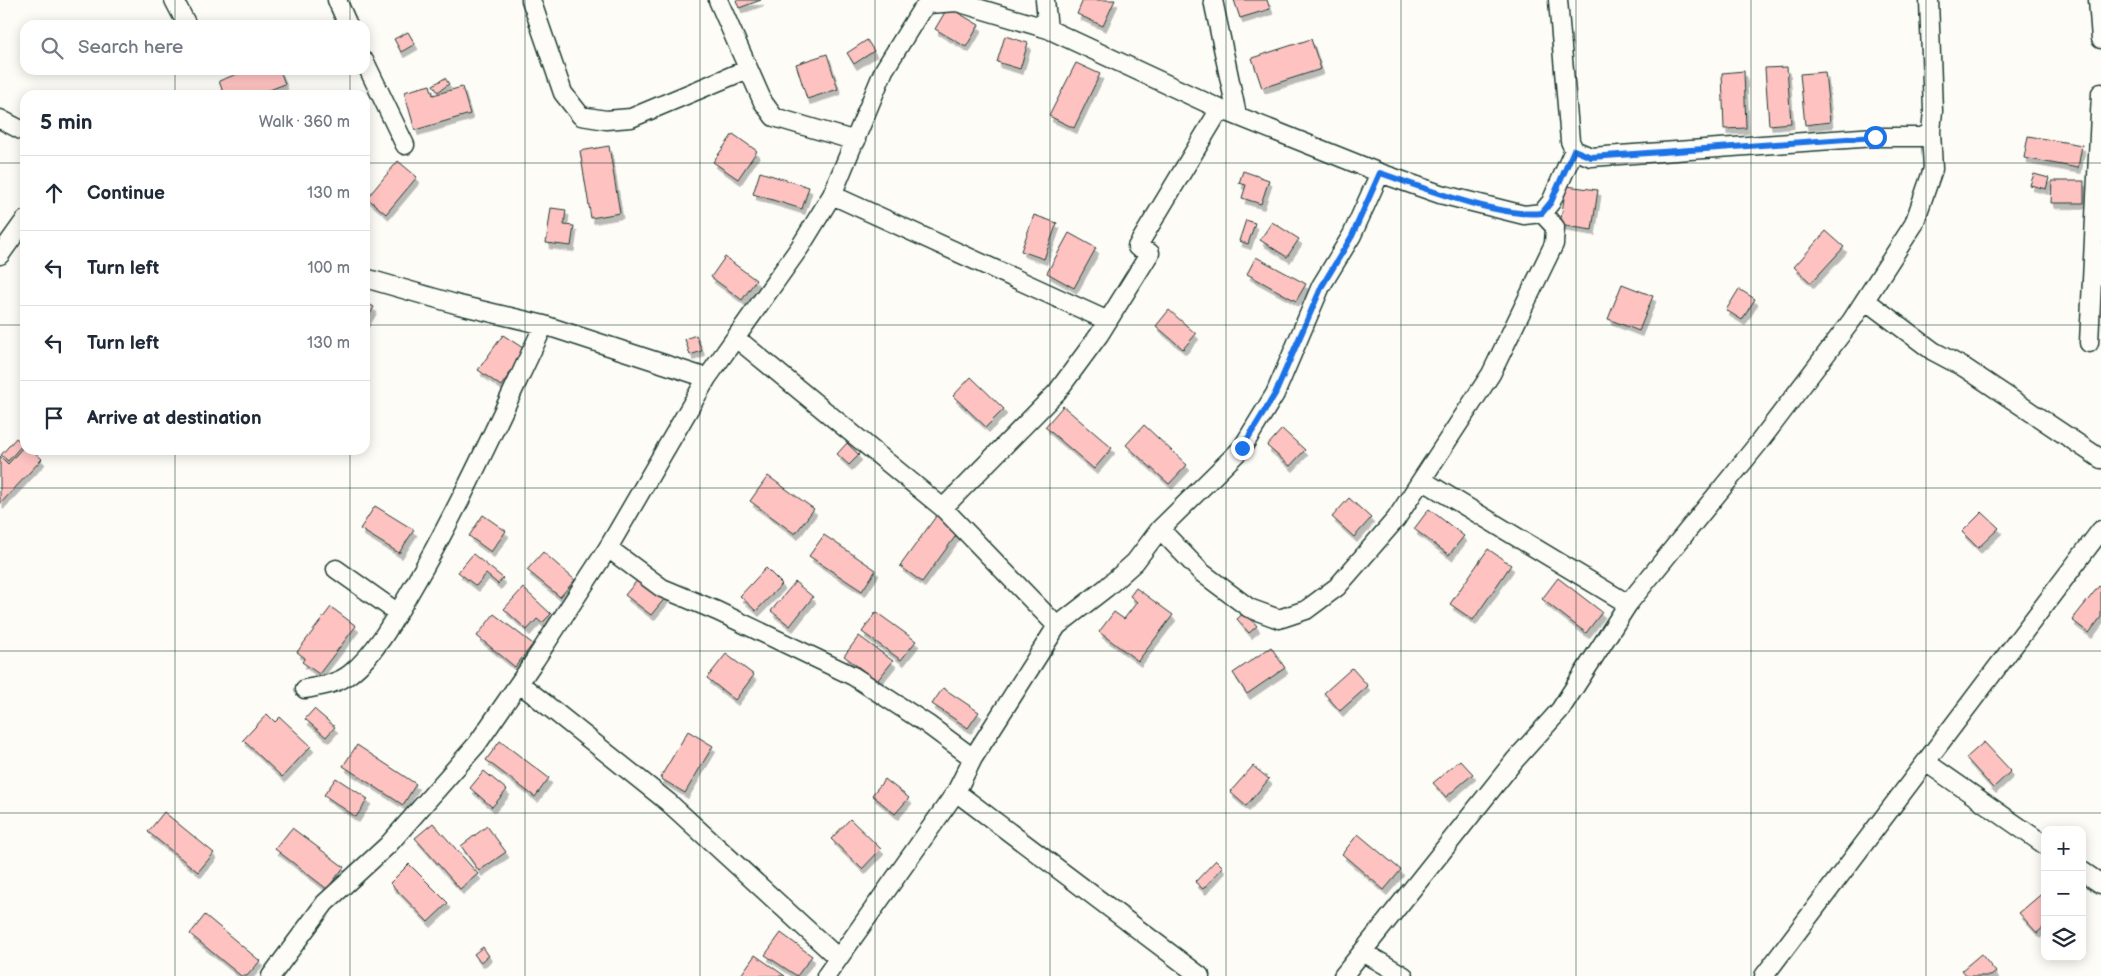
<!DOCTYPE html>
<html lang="en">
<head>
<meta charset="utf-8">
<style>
	:root { --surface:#fff; --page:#f2f2f3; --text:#1f2937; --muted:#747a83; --line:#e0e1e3 }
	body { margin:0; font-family:"Balsamiq Sans",sans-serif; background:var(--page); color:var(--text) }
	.controls { position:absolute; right:15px; bottom:15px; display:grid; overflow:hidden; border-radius:10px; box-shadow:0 2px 12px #0003 }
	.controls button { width:45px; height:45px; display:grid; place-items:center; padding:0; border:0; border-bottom:1px solid var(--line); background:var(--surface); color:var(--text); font:25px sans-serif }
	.stop { position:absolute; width:15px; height:15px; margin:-11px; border:4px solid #1a73e8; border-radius:50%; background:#fff }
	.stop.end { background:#1a73e8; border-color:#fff; box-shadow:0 1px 5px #0008 }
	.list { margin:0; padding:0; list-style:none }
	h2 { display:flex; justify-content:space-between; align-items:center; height:65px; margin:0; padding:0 20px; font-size:21px }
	h2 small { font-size:16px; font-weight:400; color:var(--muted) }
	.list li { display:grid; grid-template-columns:32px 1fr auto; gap:15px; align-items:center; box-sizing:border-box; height:75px; padding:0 20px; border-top:1px solid var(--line) }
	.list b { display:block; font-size:19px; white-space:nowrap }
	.list em { font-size:16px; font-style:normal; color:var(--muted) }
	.icon { flex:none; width:28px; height:28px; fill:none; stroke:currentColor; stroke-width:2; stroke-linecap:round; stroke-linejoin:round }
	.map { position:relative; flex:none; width:2101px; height:976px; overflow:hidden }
	.search { position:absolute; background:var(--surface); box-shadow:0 2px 12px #0003; left:20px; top:20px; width:350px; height:55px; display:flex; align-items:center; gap:12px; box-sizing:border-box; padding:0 18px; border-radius:15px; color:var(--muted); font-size:19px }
	.panel { position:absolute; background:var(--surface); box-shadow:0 2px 12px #0003; left:20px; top:90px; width:350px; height:365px; border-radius:15px }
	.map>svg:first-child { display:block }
	.building { fill:#fec2c0; stroke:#1f3d34; filter:url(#shadow) }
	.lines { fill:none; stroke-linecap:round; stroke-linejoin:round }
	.street-casing { stroke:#1f3d34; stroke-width:21 }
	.street { stroke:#fdfcf7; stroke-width:18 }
	.route { stroke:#1a73e8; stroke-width:6 }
	.grid { fill:none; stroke:#1f3d34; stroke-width:1; stroke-opacity:0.55 }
</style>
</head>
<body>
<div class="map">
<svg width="2101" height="976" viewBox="0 0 2101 976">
	<defs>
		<filter id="shadow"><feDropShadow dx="3" dy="5.5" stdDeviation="0" flood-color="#0004"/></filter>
	</defs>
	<rect width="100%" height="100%" fill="#fdfcf7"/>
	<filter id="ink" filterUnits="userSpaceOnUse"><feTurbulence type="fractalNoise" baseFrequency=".02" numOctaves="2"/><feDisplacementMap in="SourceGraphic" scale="10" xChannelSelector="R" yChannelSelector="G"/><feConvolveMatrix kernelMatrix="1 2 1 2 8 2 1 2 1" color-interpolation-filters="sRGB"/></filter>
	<g filter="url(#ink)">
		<!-- building -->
		<path class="building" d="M736,0h25l-22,8z
			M1083,0h32l-12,26 -26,-12z
			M1234,0h33l3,9 -30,9z
			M948,7l31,18 -13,22 -31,-18z
			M408,32l7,12 -14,8 -7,-13z
			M1005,36l23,7 -8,26 -23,-7z
			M1311,39l10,30 -59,19 -10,-30z
			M867,40l7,11 -20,13 -7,-11z
			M827,54l11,35 -31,10 -11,-35z
			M1076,63l24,11 -26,54 -25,-12z
			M1787,67l4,56 -22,2 -4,-57z
			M247,70h33l5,14 -28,11h-33l-5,-14z
			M1744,71l2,57 -22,1 -2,-56z
			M1825,72l5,50 -25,3 -5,-51z
			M445,78l4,6 -11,8 -5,-7z
			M430,85l3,10 29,-8 8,27 -55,16 -11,-38z
			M733,134l24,17 -19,28 -25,-17z
			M2028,136l54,9 -4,23 -54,-10z
			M609,146l11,67 -29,5 -11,-67z
			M398,161l19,16 -31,37 -19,-16z
			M1243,171l26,9 -8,24 -19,-6 4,-13 -7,-2z
			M760,172l49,15 -7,22 -49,-15z
			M2034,174l15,4 -3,11 -16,-4z
			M2052,181h32v22h-33z
			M1566,186l32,4 -6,40 -32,-5z
			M551,208l15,2 -2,15 10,1 -3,20 -25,-3z
			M1034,215l23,8 -13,36 -23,-8z
			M1246,220l9,3 -7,21 -9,-3z
			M1272,222l27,17 -12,18 -27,-17z
			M1826,231l18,16 -33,36 -17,-16z
			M1069,233l27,15 -22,40 -27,-15z
			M725,257l31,23 -14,20 -31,-23z
			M1256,257l50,27 -10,17 -49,-27z
			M1622,284l31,12 -14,35 -31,-12z
			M1739,289l16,10 -13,21 -16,-10z
			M365,302l9,5 -9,16z
			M1169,310l27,24 -13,15 -27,-23z
			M503,335l23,15 -25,36 -23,-16z
			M696,335l6,16 -12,4 -5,-16z
			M971,377l33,32 -18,18 -33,-31z
			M1063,406l49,42 -18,21 -49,-42z
			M1144,425l43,40 -18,19 -43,-39z
			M1282,429l23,21 -15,16 -23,-20z
			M16,438l7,6 -15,17 -7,-6z
			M847,443l12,12 -10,10 -12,-11z
			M25,445v5h7l10,9 -42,45v-48l8,8z
			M768,476l46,33 -19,25 -45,-33z
			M1349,498l22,20 -17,19 -22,-20z
			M375,506l39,24 -15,23 -39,-24z
			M1429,509l35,27 -15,19 -35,-26z
			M1982,512l17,16 -21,20 -16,-16z
			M483,515l23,16 -15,21 -22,-16z
			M937,515l23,15 -38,52 -22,-16z
			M824,535l52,35 -14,21 -53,-35z
			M1488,549l23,16 -38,55 -23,-16z
			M543,552l32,28 -15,17 -33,-27z
			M473,554l30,24 -5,6 -12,-10 -10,12 -18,-14z
			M766,568l16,16 -26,27 -16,-15z
			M640,577l26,20 -15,18 -26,-20z
			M1558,578l44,34 -16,21 -44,-34z
			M795,582l18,15 -23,29 -19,-15z
			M2099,586l2,1v30l-12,16 -17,-13z
			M523,588l28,26 -9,9 -5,-4 -10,11 -23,-21z
			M1136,588l37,27 -35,46 -39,-29 15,-20 10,7 13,-17 -7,-6z
			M331,607l25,19 -37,48 -17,-12 3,-4 -8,-6z
			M876,612l40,29 -15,19 -39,-28z
			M1245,612l12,14 -8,7 -12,-14z
			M494,614l39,30 -18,23 -38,-31z
			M859,636l34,25 -16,20 -33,-25z
			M1271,647l14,21 -38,26 -14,-21z
			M726,654l28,21 -19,25 -28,-22z
			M1352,668l16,18 -28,25 -16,-18z
			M943,688l36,24 -11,16 -36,-24z
			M314,709l21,18 -9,10 -21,-18z
			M267,714l8,8 5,-5 31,29 -29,31 -39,-37z
			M688,731l25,15 -28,47 -25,-15z
			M500,741l49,37 -14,19 -49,-37z
			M1984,742l27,29 -18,17 -27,-30z
			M357,745l59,39 -13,21 -60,-39z
			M1460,760l13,14 -27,23 -13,-14z
			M1253,766l16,13 -23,27 -16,-14z
			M484,771l23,19 -15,17 -22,-19z
			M336,778l32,21 -12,18 -32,-22z
			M885,779l24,19 -14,16 -23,-19z
			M164,812l50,41 -16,19 -50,-40z
			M850,819l31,30 -19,20 -31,-30z
			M433,823l45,51 -18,15 -45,-51z
			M487,826l19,26 -27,19 -18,-25z
			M292,828l52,39 -17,22 -52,-40z
			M1358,834l43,36 -17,20 -42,-36z
			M1216,860l7,7 -20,22 -8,-7z
			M409,864l39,39 -20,19 -38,-39z
			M2045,891v35l-8,7 -18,-20z
			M205,915l55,46 -13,15h-6l-51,-42z
			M781,933l31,23 -15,20 -32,-21z
			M483,947l6,9 -9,6 -6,-8z
			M1981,954l15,18 -5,4h-24l-5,-6z
			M755,955l30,21h-42l-2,-1z"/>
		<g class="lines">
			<defs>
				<path id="street" d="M174,0l13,25
					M337,0l11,25
					M531,0l32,93 18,23 25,4 25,-2 117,-49
					M718,0l45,102 11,15 82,24
					M1045,0l3,29
					M1213,0l24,115
					M1558,0l12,141 4,9 17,7 284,-20h48l8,-6 2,-20 -4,-111
					M2098,0l3,39
					M365,62l40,83
					M0,119l25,13
					M832,195l276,126
					M1137,247l83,-138
					M0,255l25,-35
					M365,278l94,27 85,20 163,53
					M1865,300l68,51 32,17 136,91
					M736,338l207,170 114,118
					M2089,343l12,-250
					M1422,480l206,124
					M943,508l114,-116 42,-57 51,-82
					M1160,529l41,43 48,36 30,11 27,-9 31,-23 59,-68 95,-145 63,-130 1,-17 -13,-14
					M608,548l54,40 55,23 136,65 74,48 46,34 -17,34 -130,184
					M336,569l62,44
					M519,683l149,119 170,156
					M305,689c16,-3 33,-5 46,-16 27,-22 45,-57 62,-86 49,-84 89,-174 131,-262
					M973,758l84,-132 49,-38 29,-26 25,-33 82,-81 33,-54 46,-108 31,-51 28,-62
					M1927,763l118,82
					M956,792l244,184
					M2082,871l19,13
					M1363,952l41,24
					M271,976l54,-73 63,-58 89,-101 58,-84 73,-112 99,-170 93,-131 32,-52 52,-125 36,-58 8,-8 29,-2 91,27 172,80 160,64 60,21 84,21 18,-2 9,-11 23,-52
					M1343,976l172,-216 45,-50 68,-106 129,-159 95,-125 62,-96 19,-55 -2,-38
					M1764,976l337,-446"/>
			</defs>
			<!-- street casing -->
			<use href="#street" class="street-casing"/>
			<!-- street -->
			<use href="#street" class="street"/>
		</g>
	</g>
	<g class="lines" filter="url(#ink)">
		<!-- route -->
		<path class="route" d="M1242,448l33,-54 47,-108 30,-50 28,-63c41,14 120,45 162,40l9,-11 23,-52 17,7 284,-20"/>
	</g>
	<!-- grid -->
	<path class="grid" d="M175,0v25M350,0v25M525,0v976M700,0v976M875,0v976M1050,0v976M1226,0v976M1401,0v976M1576,0v976M1751,0v976M1926,0v976M175,70v25M350,70v25M0,163h25M365,163h1736M0,325h25M365,325h1736M175,450v526M350,450v526M0,488h2101M0,651h2101M0,813h2101"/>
</svg>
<div class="controls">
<button>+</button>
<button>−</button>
<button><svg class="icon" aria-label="layers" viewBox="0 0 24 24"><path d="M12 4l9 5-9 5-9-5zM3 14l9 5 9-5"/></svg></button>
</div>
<div class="stop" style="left:1875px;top:137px"></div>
<div class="stop end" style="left:1242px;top:448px"></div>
<div class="search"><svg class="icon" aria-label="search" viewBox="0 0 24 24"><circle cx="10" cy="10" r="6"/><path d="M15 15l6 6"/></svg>Search here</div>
<section class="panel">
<h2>5 min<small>Walk · 360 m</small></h2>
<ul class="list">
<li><svg class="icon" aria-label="ahead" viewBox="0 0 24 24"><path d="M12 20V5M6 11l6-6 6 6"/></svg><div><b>Continue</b></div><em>130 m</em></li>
<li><svg class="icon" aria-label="left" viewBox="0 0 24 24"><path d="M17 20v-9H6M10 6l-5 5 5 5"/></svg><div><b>Turn left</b></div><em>100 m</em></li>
<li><svg class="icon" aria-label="left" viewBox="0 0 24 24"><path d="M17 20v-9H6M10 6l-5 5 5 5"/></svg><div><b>Turn left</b></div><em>130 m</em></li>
<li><svg class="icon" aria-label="arrive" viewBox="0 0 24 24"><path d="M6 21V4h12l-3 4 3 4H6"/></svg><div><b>Arrive at destination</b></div></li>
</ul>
</section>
</div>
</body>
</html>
